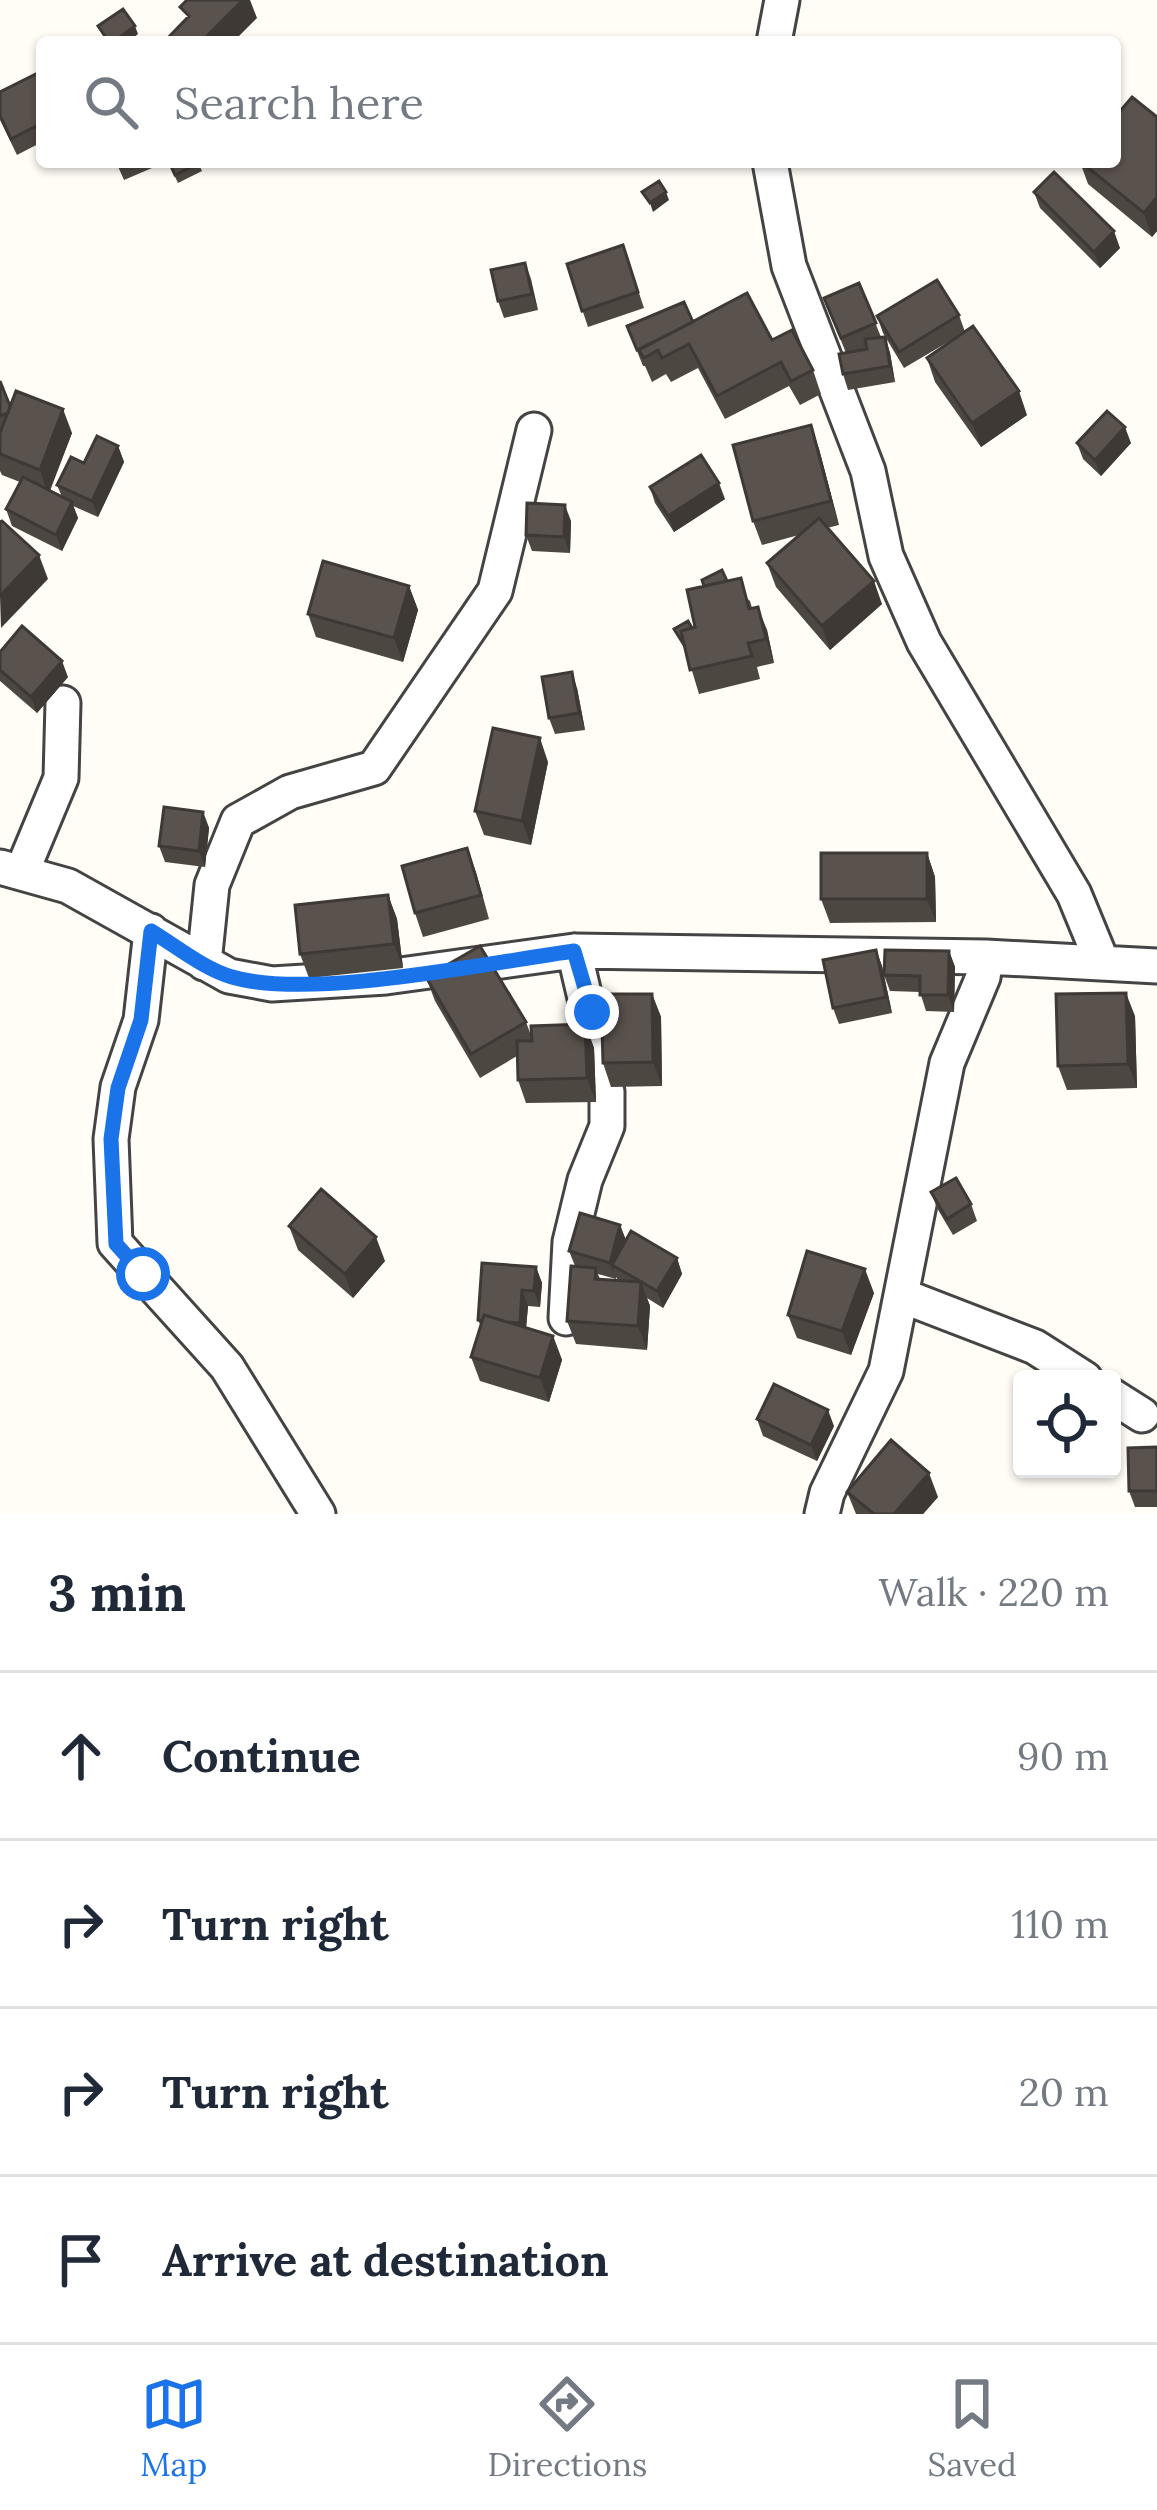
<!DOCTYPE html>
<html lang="en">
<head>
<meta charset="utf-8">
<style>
	:root { --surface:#fff; --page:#f6f6f7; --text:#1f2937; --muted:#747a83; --line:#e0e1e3; --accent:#1a73e8 }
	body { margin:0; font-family:Lora,serif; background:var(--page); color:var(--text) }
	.controls { position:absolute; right:36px; bottom:36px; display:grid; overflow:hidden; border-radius:12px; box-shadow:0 3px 9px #0004 }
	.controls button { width:108px; height:108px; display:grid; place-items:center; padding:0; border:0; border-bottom:3px solid var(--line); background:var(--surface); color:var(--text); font:60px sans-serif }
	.stop { position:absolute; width:36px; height:36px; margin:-27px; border:9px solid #1a73e8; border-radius:50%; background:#fff }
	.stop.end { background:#1a73e8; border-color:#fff; box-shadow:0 3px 12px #0008 }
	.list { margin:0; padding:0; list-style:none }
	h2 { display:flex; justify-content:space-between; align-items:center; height:156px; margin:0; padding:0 48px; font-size:51px }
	h2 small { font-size:39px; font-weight:400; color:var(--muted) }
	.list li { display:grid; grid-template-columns:78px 1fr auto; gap:36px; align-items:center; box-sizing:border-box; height:168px; padding:0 48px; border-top:3px solid var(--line) }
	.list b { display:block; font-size:45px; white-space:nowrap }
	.list em { font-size:39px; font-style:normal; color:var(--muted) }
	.icon { flex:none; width:66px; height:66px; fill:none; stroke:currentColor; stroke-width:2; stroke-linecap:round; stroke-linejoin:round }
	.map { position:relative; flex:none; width:1157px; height:1514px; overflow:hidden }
	.search { position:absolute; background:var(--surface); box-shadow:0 3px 9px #0004; left:36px; right:36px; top:36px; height:132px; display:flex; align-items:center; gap:30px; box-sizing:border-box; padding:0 42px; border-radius:12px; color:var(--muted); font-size:45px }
	.sheet { height:828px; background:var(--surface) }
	nav { display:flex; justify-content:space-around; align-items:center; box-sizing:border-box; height:168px; border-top:3px solid var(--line); background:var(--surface); font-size:33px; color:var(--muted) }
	nav a { display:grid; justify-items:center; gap:6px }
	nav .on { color:var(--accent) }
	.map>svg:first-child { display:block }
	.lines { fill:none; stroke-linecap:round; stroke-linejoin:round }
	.street-casing { stroke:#444; stroke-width:39 }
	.street { stroke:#fff; stroke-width:33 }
	.wall { fill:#4d4742; fill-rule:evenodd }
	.shaded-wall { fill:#3f3936 }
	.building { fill:#5a524d; stroke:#3f3936; stroke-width:3 }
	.route { stroke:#1a73e8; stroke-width:15 }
</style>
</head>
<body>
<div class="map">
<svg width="1157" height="1514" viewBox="0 0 1157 1514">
	<rect width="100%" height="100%" fill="#fffdf5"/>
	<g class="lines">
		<defs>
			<path id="street" d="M774,42l8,-42
				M770,162l19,104 79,205 18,85 38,86 150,252 28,68
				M0,867l68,19 161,90 43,8 114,-7 188,-26 412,6 171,9
				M23,869l38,-91 2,-75
				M151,931l-10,89 -23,67 -7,52 4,104 112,124 91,147
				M204,963l8,-78 26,-64 52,-29 84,-24 121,-177 39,-161
				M903,1296l132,51 50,32
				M566,1318l4,-76 15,-62 22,-54v-34l-33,-141
				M1112,1396l30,19
				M822,1514l5,-21 59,-122 61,-308 36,-86 3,-20"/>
		</defs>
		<!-- street casing -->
		<use href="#street" class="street-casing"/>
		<!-- street -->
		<use href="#street" class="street"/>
	</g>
	<!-- wall -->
	<path class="wall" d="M42,71v71l-25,13 -17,-35v-28z
		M1157,117v114l-5,6 -64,-53 -8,-22z
		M116,162h50l-42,18z
		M168,162h30l4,9 -24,12z
		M1034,192l86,56 -20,20 -60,-60z
		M623,245l21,63 -56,19 -21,-63z
		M525,263l13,47 -34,8 -6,-17z
		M859,283l22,54h4l5,16 5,29 -47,8 -5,-16 3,-21 -22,-55z
		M959,315l6,17 -61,36 -21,-35 -6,-17z
		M693,322l79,18 41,30 8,24 -21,11 -11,-19 -64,33 -27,-51 -27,14 -5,-8 -14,8 -7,-16h-2l-16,-40z
		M927,358l100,57 -46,32 -46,-65z
		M0,381l10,25 62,27 -22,58 12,6 -5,-12 27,-22 34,-17 6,16 -26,55 -25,-11 5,12 -16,33 -50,-25 -6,-17 14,-27 -18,-7 -2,-4z
		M1077,443h54l-30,33 -18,-17z
		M819,449l20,76 -12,3 55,76 -52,46 -54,-63 -9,-24 32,-28 -37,10 -9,-24z
		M650,487l75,12 -51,33 -19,-29z
		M571,521l-1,32 -38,-2 -6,-16z
		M727,581l23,20 2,7 15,22 7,33 -17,4 3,12 -61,15 -13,-43 -12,-22 21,-2z
		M409,586l9,24 -15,52 -87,-25 -8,-23z
		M0,652l68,25 -31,36 -37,-32z
		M577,688l8,42 -30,4 -6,-16z
		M548,762l-17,83 -47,-10 -9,-24z
		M203,812l6,16 -4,39 -40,-5 -6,-16z
		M467,848l22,71 -66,18 -8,-24z
		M927,853l8,24 1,45 -106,1 -9,-24z
		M388,895l9,24 6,49 -94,10 -9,-24z
		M876,950l6,16 10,47 -53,11 -6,-16z
		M949,951l6,16 -1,45 -28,-1 -6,-19 -30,-1 -6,-16z
		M426,977l100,45 6,16 53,-14 9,24 2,54 -70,1 -8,-23 -1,-24 -37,22 -45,-77z
		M652,994l9,23 1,69 -51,1 -8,-24z
		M1135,1016l2,72 -70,2 -9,-24z
		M931,1192l40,12 6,17 -24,14 -16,-27z
		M620,1225l6,15 51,18 5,16 -19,34 -16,-10 3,8 -3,44 -71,-6 -9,-23 8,-55 -6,-15zM598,1274l18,5v-2l2,3 -18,-1z
		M289,1226l96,35 -32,37 -55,-48z
		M536,1267l6,16 -2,24 -12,-1 -2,22 27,8 9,24 -13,42 -69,-21 -9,-24 10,-31 -3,-6z
		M874,1293l-23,62 -54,-17 -9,-23z
		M757,1419l77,7 -17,35 -54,-25z
		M1157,1447v60h-22l-6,-16z
		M847,1492l91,5 -15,17h-67z"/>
	<!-- shaded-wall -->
	<path class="shaded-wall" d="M243,0h7l7,18 -24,24h-32z
		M135,26l3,8 -10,8h-15z
		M666,192l3,8 -16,12 -3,-9z
		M1157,197v34l-5,6 -8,-24z
		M1114,231l6,17 -20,20 -6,-16z
		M525,263l6,16 7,31 -6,-16z
		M885,337l5,16 5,29 -5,-16z
		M1019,391l8,24 -46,32 -9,-24z
		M63,409l9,24 -24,61 -8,-24z
		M811,425l8,24 20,76 -8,-24z
		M1125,427l6,16 -30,33 -6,-16z
		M118,446l6,16 -26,55 -6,-16z
		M719,483l6,16 -51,33 -6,-16z
		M72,502l6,16 -16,33 -6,-16z
		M565,505l6,16 -1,32 -6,-16z
		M39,555l9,24 -47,49 -1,-32z
		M874,581l8,23 -52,46 -8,-24z
		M409,586l9,24 -15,52 -9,-24z
		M758,607l9,23 7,33 -8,-24z
		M62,661l6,16 -31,36 -6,-16z
		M572,672l5,16 8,42 -6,-17z
		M540,738l8,24 -17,83 -9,-24z
		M203,812l6,16 -4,39 -6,-16z
		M467,848l9,24 13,47 -8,-24z
		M927,853l8,24 1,45 -9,-23z
		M388,895l9,24 6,49 -9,-24z
		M876,950l6,16 10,47 -6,-16z
		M949,951l6,16 -1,45 -6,-17z
		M1126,993l9,23 2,72 -9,-24z
		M652,994l9,23 1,69 -9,-24z
		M585,1024l9,24 2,54 -9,-24z
		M620,1225l6,16 -14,24 4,14 -6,-16z
		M376,1237l9,24 -32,37 -8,-24z
		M677,1258l5,16 -19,34 -6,-17z
		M536,1267l6,16 -2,24 -6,-16z
		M865,1269l9,24 -23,62 -9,-24z
		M641,1282l9,24 -3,44 -9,-24z
		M522,1290l6,16 -3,34 -5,-17z
		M553,1336l9,24 -13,42 -9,-24z
		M828,1410l6,16 -17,35 -6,-16z
		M929,1473l9,24 -15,17h-29z"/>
	<!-- building -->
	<path class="building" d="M187,0h56l-42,42h-37l25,-26 -9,-9z
		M123,9l12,17 -22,16h-4l-11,-16z
		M42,71v52l-31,16 -11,-24v-23z
		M1132,97l25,20v80l-13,16 -63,-51h34v-45z
		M169,162h29l1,1 -24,12z
		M1054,172l60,59 -20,21 -60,-60z
		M659,181l7,11 -16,11 -8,-11z
		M623,245l15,47 -56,19 -15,-47z
		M525,263l7,31 -34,7 -7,-31z
		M937,280l22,35 -60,37 -22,-36z
		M859,283l17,40 -35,15 -17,-40z
		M747,293l25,47 20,-10 21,40 -22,11 -10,-19 -64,34 -28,-52 -27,14 -4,-8 -14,8 -5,-8z
		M684,302l9,20 -56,28 -10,-24z
		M973,326l46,65 -47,32 -45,-65z
		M885,337l5,29 -47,8 -4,-20 28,-5 -2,-10z
		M0,381l10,25 -2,7 -8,3z
		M16,391l47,18 -23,61 -40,-16v-21z
		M1107,411l18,16 -30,33 -18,-17z
		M811,425l20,76 -78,20 -20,-76z
		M97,436l21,10 -26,55 -35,-16 14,-28 13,6z
		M701,455l18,28 -51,33 -18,-29z
		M23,477l49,25 -16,33 -50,-26z
		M527,503l38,2 -1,32 -38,-2z
		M819,518l55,63 -52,45 -55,-63z
		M2,521l37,34 -39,41v-74z
		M323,561l86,25 -15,52 -86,-24z
		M722,570l5,11 -23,5 -2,-6z
		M741,578l8,31 9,-2 8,32 -18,4 4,13 -62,14 -9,-39 14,-4 -8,-37z
		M688,621l4,7 -11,3 3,14 -10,-16z
		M22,626l40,35 -31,36 -31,-27v-18z
		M572,672l7,41 -30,5 -7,-41z
		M493,728l47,10 -18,83 -47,-10z
		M164,807l39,5 -4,39 -40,-5z
		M467,848l14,47 -66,18 -13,-47z
		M821,853h106v46h-106z
		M388,895l6,49 -94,10 -5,-49z
		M480,946l46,76 -55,32 -45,-77z
		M876,950l10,47 -53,11 -10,-48z
		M885,950l64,1 -1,44h-28v-19l-36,-1z
		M1126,993l2,71 -70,2 -2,-72z
		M601,994h51l1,68 -50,1z
		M585,1024l2,54 -69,2 -1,-39h15l-1,-15z
		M956,1178l15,26 -24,15 -16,-27z
		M321,1189l55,48 -31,37 -56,-48z
		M580,1213l40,12 -10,38 -41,-12z
		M631,1231l46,27 -20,33 -45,-26z
		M807,1251l58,18 -23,62 -54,-16z
		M482,1263l54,4 -2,24 -12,-1 -2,33 -13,-1 -23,-7 -2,6 -4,-1z
		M571,1266l25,2 -1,11 46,3 -3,44 -71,-5z
		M484,1315l69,21 -13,42 -69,-21z
		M774,1384l54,26 -17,35 -54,-26z
		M891,1440l38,33 -35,41h-20l-27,-22z
		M1157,1447v44h-28l-1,-43z"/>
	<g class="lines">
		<!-- route -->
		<path class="route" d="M143,1274l-27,-30 -5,-105 7,-51 23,-68 10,-89c25,15 53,38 81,46 79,23 255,-14 342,-26l18,61"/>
	</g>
</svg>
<div class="controls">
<button><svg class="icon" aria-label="locate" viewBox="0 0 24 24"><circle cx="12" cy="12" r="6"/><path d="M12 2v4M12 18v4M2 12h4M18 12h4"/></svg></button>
</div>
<div class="stop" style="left:143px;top:1274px"></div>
<div class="stop end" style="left:592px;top:1012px"></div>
<div class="search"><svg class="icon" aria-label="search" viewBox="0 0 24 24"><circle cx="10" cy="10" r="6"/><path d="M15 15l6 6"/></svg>Search here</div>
</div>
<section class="sheet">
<h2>3 min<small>Walk · 220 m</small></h2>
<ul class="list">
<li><svg class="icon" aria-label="ahead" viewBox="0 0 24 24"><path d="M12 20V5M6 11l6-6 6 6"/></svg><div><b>Continue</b></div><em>90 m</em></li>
<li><svg class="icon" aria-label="right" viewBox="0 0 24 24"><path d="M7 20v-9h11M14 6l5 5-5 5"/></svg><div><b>Turn right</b></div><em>110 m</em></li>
<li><svg class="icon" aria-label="right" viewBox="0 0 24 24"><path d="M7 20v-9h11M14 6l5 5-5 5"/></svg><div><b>Turn right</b></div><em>20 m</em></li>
<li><svg class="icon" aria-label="arrive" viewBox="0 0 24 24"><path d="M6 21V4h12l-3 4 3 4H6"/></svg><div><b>Arrive at destination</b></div></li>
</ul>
</section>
<nav>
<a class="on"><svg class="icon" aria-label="map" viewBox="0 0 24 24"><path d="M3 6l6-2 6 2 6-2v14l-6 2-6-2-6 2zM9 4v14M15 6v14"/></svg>Map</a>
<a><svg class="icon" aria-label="directions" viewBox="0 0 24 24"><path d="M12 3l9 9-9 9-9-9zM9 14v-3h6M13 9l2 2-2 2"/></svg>Directions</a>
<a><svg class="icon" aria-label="saved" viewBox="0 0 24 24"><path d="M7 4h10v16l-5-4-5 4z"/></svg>Saved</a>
</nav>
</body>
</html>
